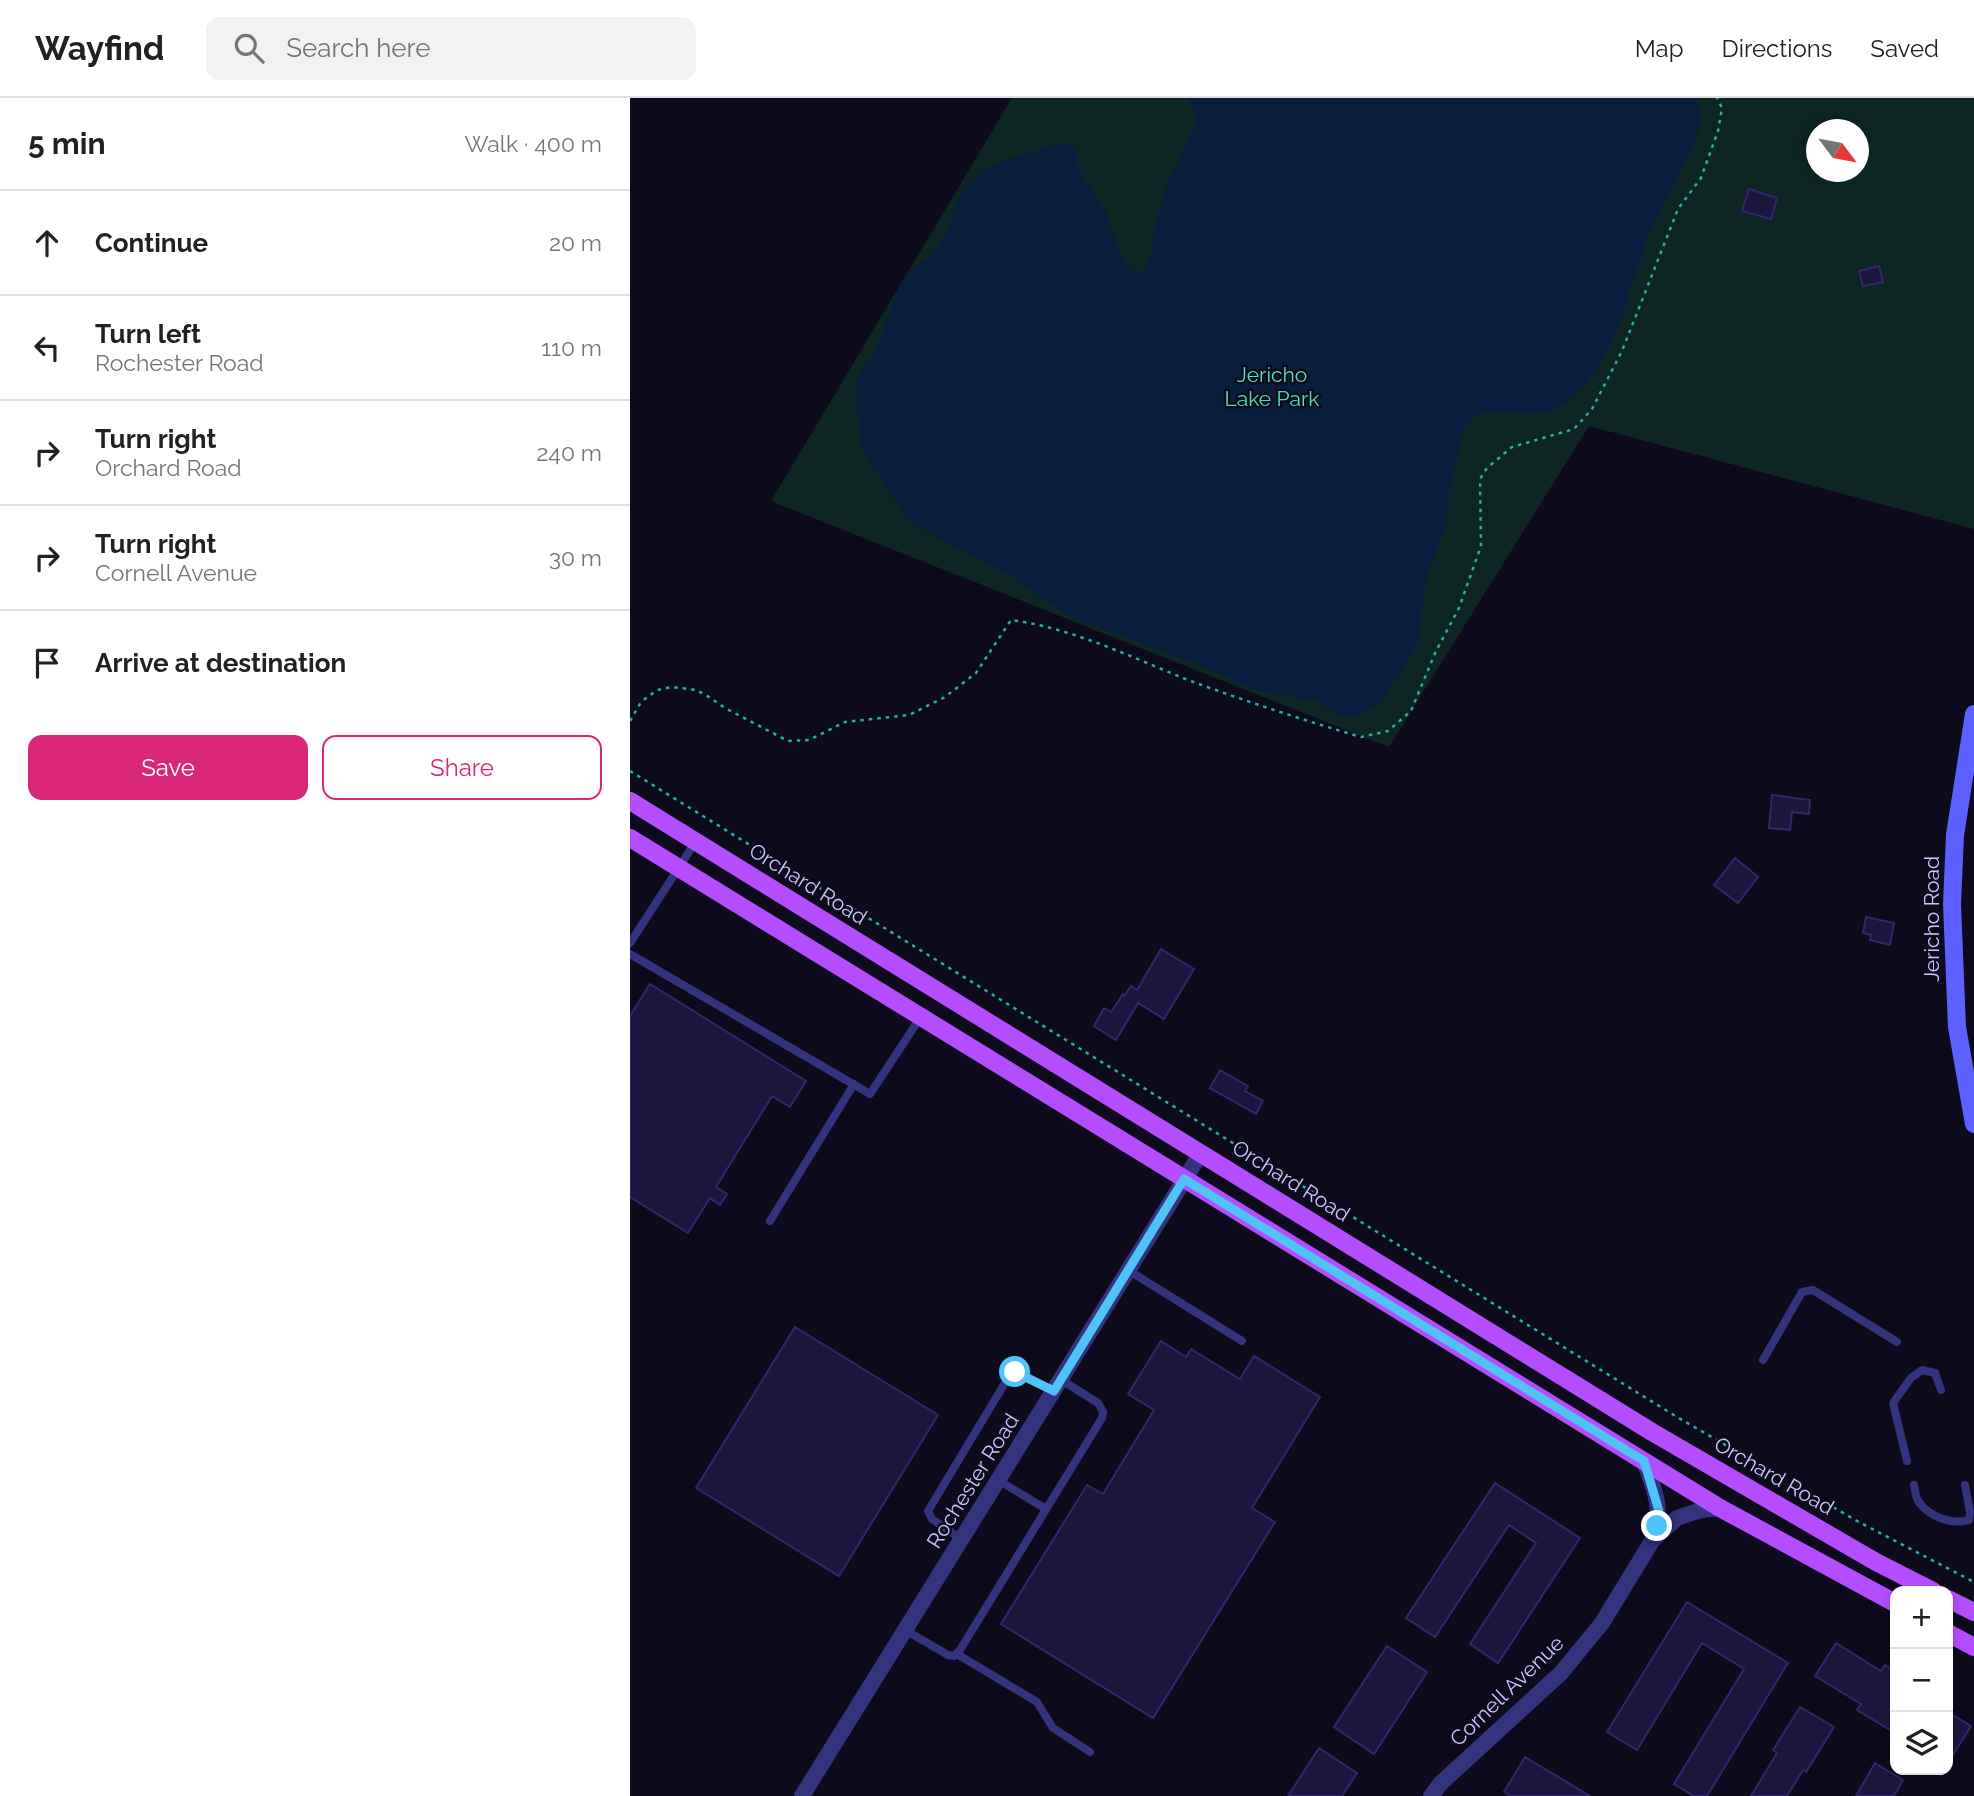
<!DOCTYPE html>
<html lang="en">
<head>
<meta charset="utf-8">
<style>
	:root { --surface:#fff; --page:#f2f2f2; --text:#202124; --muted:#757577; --line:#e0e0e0; --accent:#db2777 }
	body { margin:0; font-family:Raleway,sans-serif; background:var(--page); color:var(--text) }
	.controls { position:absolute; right:21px; bottom:21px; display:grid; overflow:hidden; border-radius:14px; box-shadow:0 4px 10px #0003 }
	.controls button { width:63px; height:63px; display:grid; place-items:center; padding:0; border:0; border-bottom:2px solid var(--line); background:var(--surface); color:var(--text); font:35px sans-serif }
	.compass { position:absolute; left:1176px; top:21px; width:63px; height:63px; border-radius:50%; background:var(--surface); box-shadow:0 4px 10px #0003; rotate:122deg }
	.stop { position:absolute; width:21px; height:21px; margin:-16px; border:5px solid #4fc3f7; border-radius:50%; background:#fff }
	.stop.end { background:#4fc3f7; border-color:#fff; box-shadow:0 2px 7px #0008 }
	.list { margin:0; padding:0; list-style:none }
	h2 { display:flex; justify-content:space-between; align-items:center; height:91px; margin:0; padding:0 28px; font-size:30px }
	h2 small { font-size:23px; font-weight:400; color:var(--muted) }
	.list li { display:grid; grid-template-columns:46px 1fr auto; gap:21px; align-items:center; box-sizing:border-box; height:105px; padding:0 28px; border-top:2px solid var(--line) }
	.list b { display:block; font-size:26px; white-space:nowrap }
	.list p { margin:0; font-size:23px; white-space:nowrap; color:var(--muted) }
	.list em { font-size:23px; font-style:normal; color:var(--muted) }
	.actions { display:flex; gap:14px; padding:21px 28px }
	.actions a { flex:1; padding:16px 0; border:2px solid var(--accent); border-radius:14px; text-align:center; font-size:24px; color:var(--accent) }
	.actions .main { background:var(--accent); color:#fff }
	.icon { flex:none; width:38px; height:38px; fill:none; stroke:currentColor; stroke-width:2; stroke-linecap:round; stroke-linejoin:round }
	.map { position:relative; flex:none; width:1344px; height:1698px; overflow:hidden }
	header { display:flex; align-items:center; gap:42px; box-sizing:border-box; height:98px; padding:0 35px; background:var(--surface); border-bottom:2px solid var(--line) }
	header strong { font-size:33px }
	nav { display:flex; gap:38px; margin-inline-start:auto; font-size:24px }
	.search { width:490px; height:63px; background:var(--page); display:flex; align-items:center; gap:18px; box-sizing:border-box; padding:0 24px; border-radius:14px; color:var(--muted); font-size:26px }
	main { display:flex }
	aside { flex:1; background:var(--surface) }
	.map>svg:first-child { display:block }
	.green { fill:#0d2624; fill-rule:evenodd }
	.water { fill:#091e3d }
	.building { fill:#1c163e; stroke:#31276b; stroke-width:2 }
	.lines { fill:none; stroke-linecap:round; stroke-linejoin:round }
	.path { stroke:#28b1a2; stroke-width:2.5; stroke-dasharray:3.5 5; stroke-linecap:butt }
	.service { stroke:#33347d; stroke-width:8 }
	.minor { stroke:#33347d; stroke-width:16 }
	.secondary { stroke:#5c60ff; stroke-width:18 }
	.primary { stroke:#b44cff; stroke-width:18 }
	.route { stroke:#4fc3f7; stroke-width:9 }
	.labels { text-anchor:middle; stroke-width:5; stroke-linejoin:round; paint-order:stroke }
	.park-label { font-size:21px; fill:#4ee2b6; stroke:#0d0a1c }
	.street-label { font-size:21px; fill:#c9c5ff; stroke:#0d0a1c }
</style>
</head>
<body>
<header>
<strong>Wayfind</strong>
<div class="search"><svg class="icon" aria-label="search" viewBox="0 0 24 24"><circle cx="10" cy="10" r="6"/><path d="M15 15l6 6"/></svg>Search here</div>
<nav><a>Map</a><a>Directions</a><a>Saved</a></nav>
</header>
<main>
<aside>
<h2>5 min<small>Walk · 400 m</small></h2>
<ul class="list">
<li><svg class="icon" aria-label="ahead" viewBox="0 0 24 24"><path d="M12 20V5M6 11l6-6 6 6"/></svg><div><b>Continue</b></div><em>20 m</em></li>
<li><svg class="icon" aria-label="left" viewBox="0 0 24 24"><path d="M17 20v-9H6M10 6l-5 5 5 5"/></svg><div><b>Turn left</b><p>Rochester Road</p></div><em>110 m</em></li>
<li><svg class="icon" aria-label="right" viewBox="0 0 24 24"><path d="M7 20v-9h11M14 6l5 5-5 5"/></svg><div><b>Turn right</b><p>Orchard Road</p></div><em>240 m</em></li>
<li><svg class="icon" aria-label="right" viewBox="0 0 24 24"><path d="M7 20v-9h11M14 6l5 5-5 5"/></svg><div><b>Turn right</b><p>Cornell Avenue</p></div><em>30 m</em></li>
<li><svg class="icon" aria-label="arrive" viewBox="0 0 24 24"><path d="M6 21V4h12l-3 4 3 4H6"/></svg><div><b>Arrive at destination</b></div></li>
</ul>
<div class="actions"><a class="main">Save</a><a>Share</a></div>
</aside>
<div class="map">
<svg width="1344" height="1698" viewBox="0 0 1344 1698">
	<rect width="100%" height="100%" fill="#0d0a1c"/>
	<!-- green -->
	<path class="green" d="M382,0h962v431l-385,-103 -200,321 -618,-246zM1186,32h42v42h-42z"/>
	<!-- water -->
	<path class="water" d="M557,0h509c5,10 5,25 1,37 -12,33 -33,63 -47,96 -17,41 -24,87 -46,126 -11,18 -25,35 -42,48 -28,21 -69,-9 -96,19l-19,74 -1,30 -18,44 -12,76 -33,51 -19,14 -13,4 -12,-1 -24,-16 -56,-8 -58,-27 -118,-43 -24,-12 -51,-36 -99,-52 -46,-70c-3,-9 -8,-60 -6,-69 2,-12 12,-21 18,-32 12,-25 17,-57 35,-78 8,-9 20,-16 28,-26 17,-22 13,-47 38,-69 22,-19 56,-26 83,-34l11,1 7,5v18l30,45 5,18 15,37 9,4 8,-2 8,-19 1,-17 11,-42 23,-47 8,-23 -2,-13z"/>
	<!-- building -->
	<path class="building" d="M1119,91l28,9 -6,21 -29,-8z
		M1249,168l4,16 -20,4 -4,-15z
		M1142,697l38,5 -1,14 -17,-2 -2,18 -21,-2z
		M1105,760l23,19 -20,26 -24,-18z
		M1236,819l28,6 -4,22 -20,-5 1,-5 -8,-2z
		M531,851l33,20 -30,50 -26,-16 -22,37 -22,-14 10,-18 7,4 12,-18 2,1 6,-9 6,4z
		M20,886l156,97 -16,26 -18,-11 -56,91 11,7 -7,11 -10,-7 -22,35 -58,-36v-181z
		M590,972l28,16 -3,5 18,10 -7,13 -46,-26z
		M165,1229l143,88 -99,161 -143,-88z
		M531,1243l25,16 5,-8 49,30 14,-23 66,41 -68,111 23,14 -122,196 -152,-94 86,-139 16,9 51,-84 -26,-16z
		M865,1385l85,55 -82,125 -28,-19 66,-101 -27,-18 -74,112 -29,-19z
		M1057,1504l101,61 -81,133h-13l-20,-12 70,-115 -42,-26 -65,107 -30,-18z
		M1206,1545l45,28 4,-6 10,6v62l-38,-23 4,-6 -46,-28z
		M757,1548l40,26 -53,82 -40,-27z
		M1170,1609l34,20 -28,45 -3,-2 -16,26h-36l26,-43 -4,-3z
		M1318,1614l23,14 -23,37z
		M689,1650l38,25 -15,23h-54z
		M895,1659l65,39h-79l-7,-4z
		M1245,1665l28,17 -9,16h-38z"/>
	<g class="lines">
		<!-- path -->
		<path class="path" d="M0,623l11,-19 16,-12 15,-3 24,3 10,5 19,13 63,33 21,-1 36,-18 64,-7 36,-18 31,-24 35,-53c61,8 120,37 177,60 57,21 115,40 173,57l27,-6 23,-20 25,-60 23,-43 22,-62 -1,-67 7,-11 25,-21 62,-18 18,-20 30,-58 56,-142 23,-31 17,-47 4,-23 -5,-10
			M0,673l1047,646 180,104 117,61"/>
		<!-- service -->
		<path class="service" d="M0,845l66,-102
			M0,856l240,140 50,-76
			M140,1123l84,-137
			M498,1172l114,71
			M1133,1262l39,-68 11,-2 84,52
			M1277,1363l-14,-58 18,-25 11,-8 13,3 6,17
			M368,1382l48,29
			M1284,1387c1,5 2,13 4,16 11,16 34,24 51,19l1,-8 -5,-27
			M331,1441l-29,-20 -4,-8 83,-138 8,-1 34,19
			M275,1532l43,25 6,1 6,-6 142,-232 1,-6 -5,-9 -38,-24
			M327,1556l80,48 16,26 37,24"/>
		<!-- minor -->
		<path class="minor" d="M1024,1441l23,-21 24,-8 19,-2
			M172,1698l399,-643
			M801,1698l10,-13 120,-110 41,-50 50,-82c12,-31 3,-50 -8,-80"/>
		<!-- secondary -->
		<path class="secondary" d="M1344,616l-19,121 -3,69 5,123 17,97"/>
		<!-- primary -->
		<path class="primary" d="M0,703l1022,631 224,130 57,29
			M0,740l1090,670 175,95
			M1318,1501l26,13
			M1318,1535l26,14"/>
	</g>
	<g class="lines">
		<!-- route -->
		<path class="route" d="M385,1274l39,19 130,-212 460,282 15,50 -2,15"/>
	</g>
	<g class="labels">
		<!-- park labels -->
		<g class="park-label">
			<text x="642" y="284">Jericho<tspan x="642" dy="24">Lake Park</tspan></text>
		</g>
		<!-- street labels -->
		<g class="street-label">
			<text transform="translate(178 786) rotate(32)" y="7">Orchard Road</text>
			<text transform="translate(1302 821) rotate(-90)" y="7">Jericho Road</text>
			<text transform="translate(661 1083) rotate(32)" y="7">Orchard Road</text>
			<text transform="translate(1144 1378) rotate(30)" y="7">Orchard Road</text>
			<text transform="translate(343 1383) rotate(-58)" y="7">Rochester Road</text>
			<text transform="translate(877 1593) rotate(-44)" y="7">Cornell Avenue</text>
		</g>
	</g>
</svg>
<div class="controls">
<button>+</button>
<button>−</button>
<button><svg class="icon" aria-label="layers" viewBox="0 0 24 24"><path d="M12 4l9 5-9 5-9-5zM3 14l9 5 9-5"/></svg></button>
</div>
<svg class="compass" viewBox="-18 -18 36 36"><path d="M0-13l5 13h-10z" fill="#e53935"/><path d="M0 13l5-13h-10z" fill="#757577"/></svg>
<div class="stop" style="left:385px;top:1274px"></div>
<div class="stop end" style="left:1027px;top:1428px"></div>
</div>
</main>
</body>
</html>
